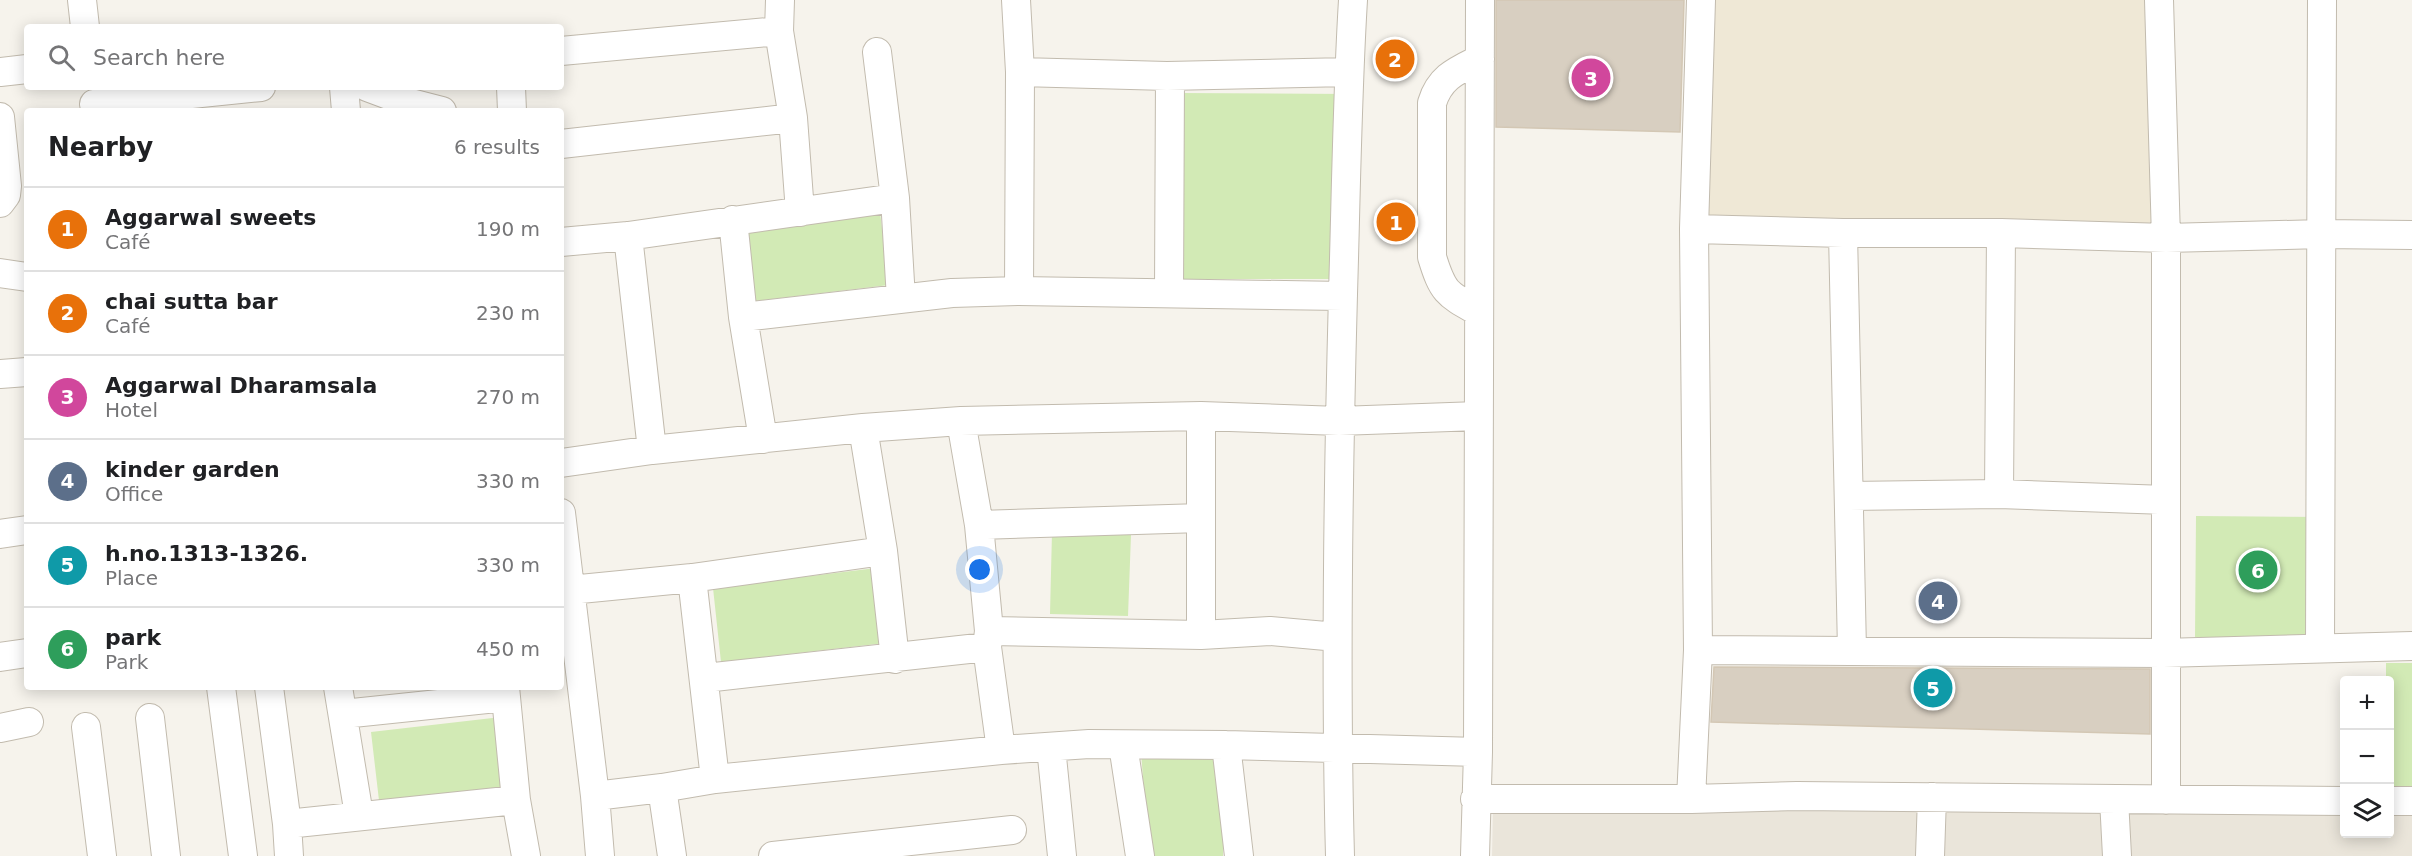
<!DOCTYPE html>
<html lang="en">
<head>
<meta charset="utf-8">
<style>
	:root { --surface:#fff; --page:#f6f6f6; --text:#202124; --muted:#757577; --line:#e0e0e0; --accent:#1a73e8 }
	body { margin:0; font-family:"DejaVu Sans",sans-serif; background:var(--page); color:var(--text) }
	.controls { position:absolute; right:18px; bottom:18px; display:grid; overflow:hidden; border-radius:6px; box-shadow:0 3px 15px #0003 }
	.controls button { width:54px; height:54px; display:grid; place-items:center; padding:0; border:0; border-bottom:2px solid var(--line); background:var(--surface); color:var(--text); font:30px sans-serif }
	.you { position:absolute; left:980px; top:570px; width:21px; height:21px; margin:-15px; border:4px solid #fff; border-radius:50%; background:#1a73e8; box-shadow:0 0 0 9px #1a73e833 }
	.badge { display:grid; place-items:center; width:39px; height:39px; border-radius:50%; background:var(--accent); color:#fff; font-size:20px; font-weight:700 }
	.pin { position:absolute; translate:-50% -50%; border:3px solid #fff; box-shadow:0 2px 6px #0006 }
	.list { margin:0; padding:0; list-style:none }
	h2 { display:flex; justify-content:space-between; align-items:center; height:78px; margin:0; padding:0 24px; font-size:26px }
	h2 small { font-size:20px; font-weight:400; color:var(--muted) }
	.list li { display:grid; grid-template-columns:39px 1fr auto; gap:18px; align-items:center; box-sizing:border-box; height:84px; padding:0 24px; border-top:2px solid var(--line) }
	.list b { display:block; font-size:22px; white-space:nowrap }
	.list p { margin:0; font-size:20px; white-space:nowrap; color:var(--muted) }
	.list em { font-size:20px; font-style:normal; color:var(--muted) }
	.icon { flex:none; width:33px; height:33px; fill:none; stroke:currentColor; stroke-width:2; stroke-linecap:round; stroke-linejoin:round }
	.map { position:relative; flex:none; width:2412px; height:856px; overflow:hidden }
	.search { position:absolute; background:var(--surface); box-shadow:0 3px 15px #0003; left:24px; top:24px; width:540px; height:66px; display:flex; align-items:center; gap:15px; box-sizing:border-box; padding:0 21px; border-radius:6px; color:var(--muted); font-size:22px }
	.panel { position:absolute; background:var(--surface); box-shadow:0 3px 15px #0003; left:24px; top:108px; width:540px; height:582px; border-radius:6px }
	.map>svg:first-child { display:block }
	.residential { fill:#eae5da }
	.education { fill:#efe8d6 }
	.green { fill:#d2eab5 }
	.building { fill:#d8cfc1; stroke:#d3c7b4; stroke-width:1.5 }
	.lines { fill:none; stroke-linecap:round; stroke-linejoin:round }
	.minor-casing { stroke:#c2bbae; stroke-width:30 }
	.minor { stroke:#fff; stroke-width:28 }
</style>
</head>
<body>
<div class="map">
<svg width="2412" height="856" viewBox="0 0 2412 856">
	<rect width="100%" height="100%" fill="#f6f3ec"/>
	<!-- residential -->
	<path class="residential" d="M2344,805v29h46v-28h22v50h-920l1,-49z"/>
	<!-- education -->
	<path class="education" d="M1709,0h447l9,231 -466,-7z"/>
	<!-- green -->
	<path class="green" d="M1179,93l172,1v185h-173z
		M880,212l9,73 -142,17 -9,-72z
		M2196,516l131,1 -1,121 -131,-1z
		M1052,532l79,3 -3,81 -78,-2z
		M876,568l9,75 -164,19 -8,-74z
		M2386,663h26v134h-22v-117h-4z
		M511,716l9,78 -140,15 -9,-77z
		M1141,752h84l-2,104h-74z"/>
	<!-- building -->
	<path class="building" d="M1496,0h188l-4,132 -184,-5z
		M1714,667l436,2v65l-439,-12z"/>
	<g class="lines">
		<defs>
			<path id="minor" d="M82,0l3,27
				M780,0l-1,31 14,87 7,94
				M1016,0l4,72 -1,219
				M2159,0l7,238v562
				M561,51l218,-20
				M877,52l18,146 6,101
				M0,72l27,-3
				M1020,72l147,4 181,-4
				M344,87l2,24
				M367,87l40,15 35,9
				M511,87l1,24
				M94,104l167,-17
				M0,117l7,69 -1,9 -6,8
				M561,144l232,-26
				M733,220l10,97 20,122
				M1694,229l149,4h158l165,5 156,-4 90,1
				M1843,233l9,417
				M628,236l24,214
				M561,242l67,-6 267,-38
				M0,273l27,4
				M1169,293l1,-217
				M1479,312c-32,-18 -36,-19 -47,-55v-154c8,-26 24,-32 48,-44
				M743,317l209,-24 67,-2 324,5
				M0,374l27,-2
				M961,421l18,104 10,106 -2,16 14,103
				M863,428l20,123 12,108
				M561,463l91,-13 211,-22 98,-7 240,-5 138,5 139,-5
				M1999,494l2,-261
				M1849,496l150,-2 167,6
				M561,513l34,283 5,60
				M979,525l222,-7
				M0,534l27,-4
				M692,578l23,201
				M570,590l122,-12 191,-27
				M989,631l212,4 69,-4 67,6
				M1201,635v-219
				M2320,648l2,-648
				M1698,650l465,3 249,-7
				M0,657l27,-4
				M705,678l282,-31
				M221,687l22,169
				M269,687l18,137 2,32
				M338,687l21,128
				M505,687l11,113 10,56
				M343,714l163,-17
				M150,718l16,138
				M86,727l16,129
				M0,728l29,-6
				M1123,745l17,111
				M1226,745l13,111
				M1051,747l11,109
				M662,788l10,68
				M595,796l67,-8 53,-9 286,-29 88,-6 137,1 252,7
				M1475,799h216l106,-3 547,5
				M1691,799l7,-149 -4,-421 7,-229
				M2114,799l3,57
				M2390,801h22
				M287,824l229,-24
				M773,856l239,-26
				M1340,856c-5,-187 -2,-374 3,-562 3,-98 4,-196 10,-294
				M1475,856l3,-104 2,-752
				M1930,856l2,-59"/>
		</defs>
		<!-- minor casing -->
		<use href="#minor" class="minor-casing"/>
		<!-- minor -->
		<use href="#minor" class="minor"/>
	</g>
</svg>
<div class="controls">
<button>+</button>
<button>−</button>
<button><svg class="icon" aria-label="layers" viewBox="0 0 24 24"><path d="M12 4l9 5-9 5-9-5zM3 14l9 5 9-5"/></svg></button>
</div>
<div class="you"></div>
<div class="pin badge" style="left:1396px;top:222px;background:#e8710a">1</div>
<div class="pin badge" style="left:1395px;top:59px;background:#e8710a">2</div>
<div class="pin badge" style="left:1591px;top:78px;background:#d1479c">3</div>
<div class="pin badge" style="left:1938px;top:601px;background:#5c6f8a">4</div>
<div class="pin badge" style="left:1933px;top:688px;background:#0f9aa8">5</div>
<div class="pin badge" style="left:2258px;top:570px;background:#2e9e5b">6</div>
<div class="search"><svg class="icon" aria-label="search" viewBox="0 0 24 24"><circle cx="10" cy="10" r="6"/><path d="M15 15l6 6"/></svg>Search here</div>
<section class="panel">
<h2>Nearby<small>6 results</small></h2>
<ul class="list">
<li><span class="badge" style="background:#e8710a">1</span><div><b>Aggarwal sweets</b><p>Café</p></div><em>190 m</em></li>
<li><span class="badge" style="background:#e8710a">2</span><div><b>chai sutta bar</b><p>Café</p></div><em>230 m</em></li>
<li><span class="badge" style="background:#d1479c">3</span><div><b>Aggarwal Dharamsala</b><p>Hotel</p></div><em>270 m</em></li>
<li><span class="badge" style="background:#5c6f8a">4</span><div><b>kinder garden</b><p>Office</p></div><em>330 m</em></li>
<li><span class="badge" style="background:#0f9aa8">5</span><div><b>h.no.1313-1326.</b><p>Place</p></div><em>330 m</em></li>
<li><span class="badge" style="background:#2e9e5b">6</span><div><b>park</b><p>Park</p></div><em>450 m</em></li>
</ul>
</section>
</div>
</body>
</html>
